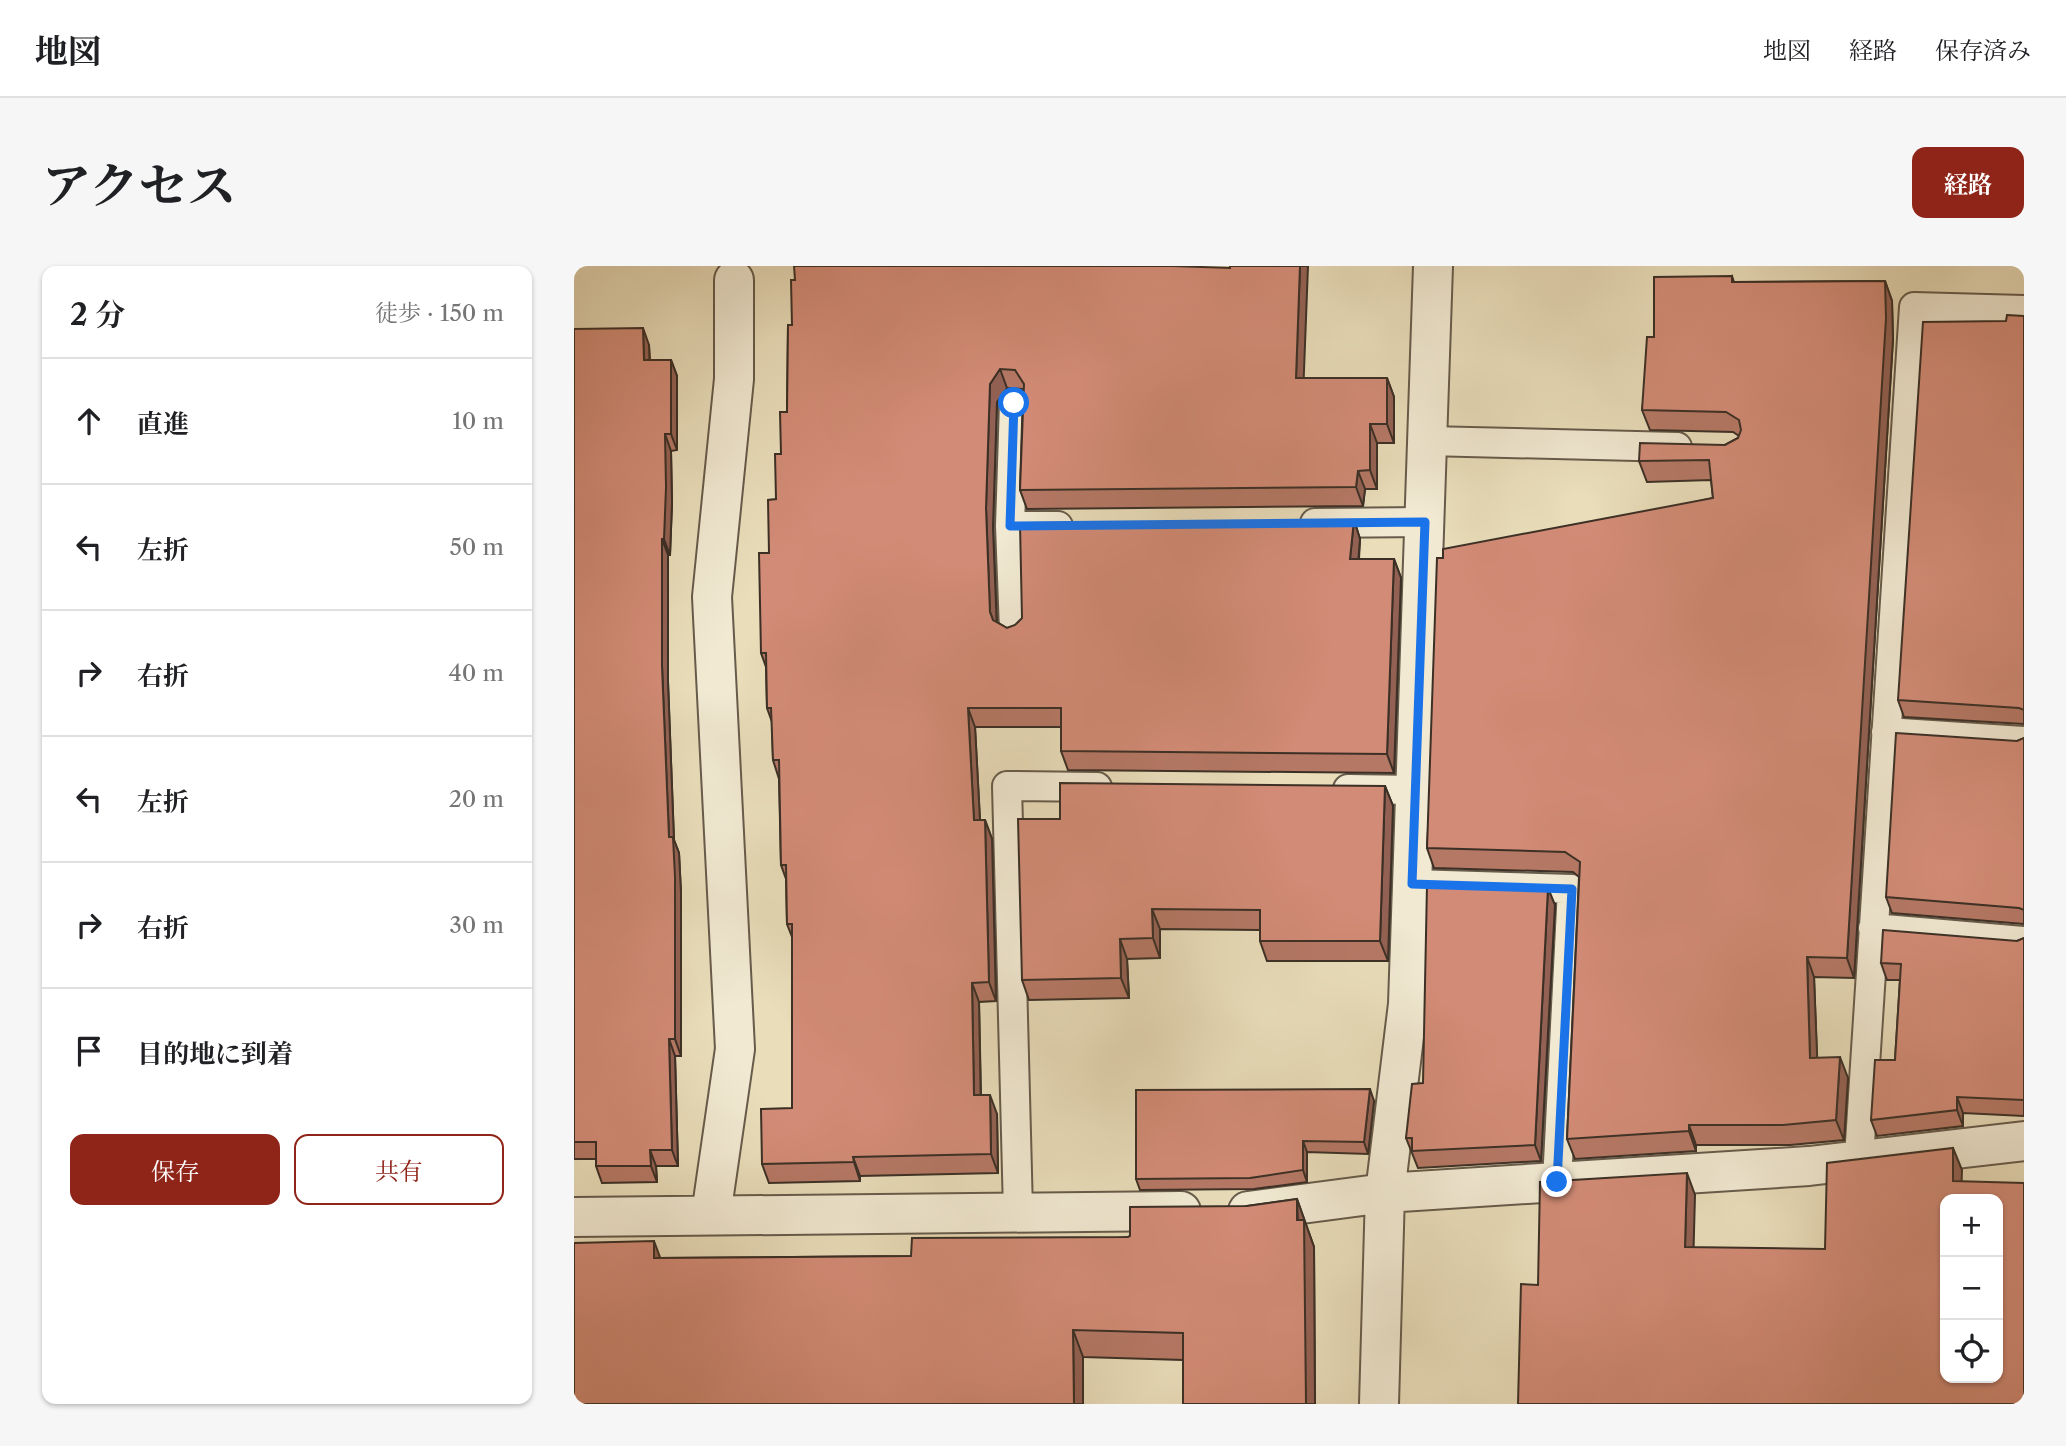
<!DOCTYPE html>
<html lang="ja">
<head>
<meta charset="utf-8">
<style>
	:root { --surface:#fff; --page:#f6f6f6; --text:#202124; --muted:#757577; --line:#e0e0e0; --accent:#8f2418 }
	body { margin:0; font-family:"Libre Caslon Text","Noto Serif JP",serif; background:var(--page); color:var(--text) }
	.controls { position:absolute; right:21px; bottom:21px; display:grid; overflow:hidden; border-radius:14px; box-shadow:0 2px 5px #0004 }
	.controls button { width:63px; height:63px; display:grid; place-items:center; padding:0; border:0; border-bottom:2px solid var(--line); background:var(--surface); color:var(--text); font:35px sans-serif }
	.stop { position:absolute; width:21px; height:21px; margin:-16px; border:5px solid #1a73e8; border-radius:50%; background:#fff }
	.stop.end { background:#1a73e8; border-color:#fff; box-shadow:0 2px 7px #0008 }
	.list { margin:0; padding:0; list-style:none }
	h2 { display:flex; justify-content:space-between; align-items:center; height:91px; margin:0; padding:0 28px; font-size:30px }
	h2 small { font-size:23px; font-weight:400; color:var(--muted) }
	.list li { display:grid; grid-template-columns:46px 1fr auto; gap:21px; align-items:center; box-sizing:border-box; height:126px; padding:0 28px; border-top:2px solid var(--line) }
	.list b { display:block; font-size:26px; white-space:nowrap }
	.list em { font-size:23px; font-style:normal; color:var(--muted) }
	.actions { display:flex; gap:14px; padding:21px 28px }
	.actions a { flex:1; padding:16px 0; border:2px solid var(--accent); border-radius:14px; text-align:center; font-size:24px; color:var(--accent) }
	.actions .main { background:var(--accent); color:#fff }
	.icon { flex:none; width:38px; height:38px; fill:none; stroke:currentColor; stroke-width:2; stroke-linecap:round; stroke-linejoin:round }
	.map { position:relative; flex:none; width:1450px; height:1138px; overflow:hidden; border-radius:14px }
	header { display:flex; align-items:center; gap:42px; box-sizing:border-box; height:98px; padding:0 35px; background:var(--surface); border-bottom:2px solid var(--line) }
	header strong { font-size:33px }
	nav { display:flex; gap:38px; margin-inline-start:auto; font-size:24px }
	.intro { display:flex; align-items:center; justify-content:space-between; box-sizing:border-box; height:168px; padding:0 42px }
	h1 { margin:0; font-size:49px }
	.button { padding:18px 32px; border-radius:14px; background:var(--accent); color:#fff; font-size:24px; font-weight:700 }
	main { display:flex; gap:42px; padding:0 42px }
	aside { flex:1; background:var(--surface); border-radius:14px; box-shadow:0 2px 5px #0004 }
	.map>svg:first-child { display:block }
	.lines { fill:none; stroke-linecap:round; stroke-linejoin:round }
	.service-casing { stroke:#675b4b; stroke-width:32 }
	.minor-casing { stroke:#675b4b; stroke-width:42 }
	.service { stroke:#f1e9d2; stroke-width:28 }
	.minor { stroke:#f1e9d2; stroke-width:38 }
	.wall { fill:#b57865; stroke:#3c3026; stroke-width:2 }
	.shaded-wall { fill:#936153; stroke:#3c3026; stroke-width:2 }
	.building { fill:#d28b76; stroke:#3c3026; stroke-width:2; fill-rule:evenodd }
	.route { stroke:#1a73e8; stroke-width:9 }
</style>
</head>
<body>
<header>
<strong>地図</strong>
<nav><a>地図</a><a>経路</a><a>保存済み</a></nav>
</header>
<div class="intro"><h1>アクセス</h1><a class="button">経路</a></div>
<main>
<aside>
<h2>2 分<small>徒歩 · 150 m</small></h2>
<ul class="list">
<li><svg class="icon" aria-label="ahead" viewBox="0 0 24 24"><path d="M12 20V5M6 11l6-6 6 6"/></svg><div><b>直進</b></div><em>10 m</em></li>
<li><svg class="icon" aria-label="left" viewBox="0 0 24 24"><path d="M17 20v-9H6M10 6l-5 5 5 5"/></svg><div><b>左折</b></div><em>50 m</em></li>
<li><svg class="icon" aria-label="right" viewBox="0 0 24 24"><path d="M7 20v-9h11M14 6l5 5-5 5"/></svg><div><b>右折</b></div><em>40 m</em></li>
<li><svg class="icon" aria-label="left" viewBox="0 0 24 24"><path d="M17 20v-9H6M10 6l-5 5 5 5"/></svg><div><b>左折</b></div><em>20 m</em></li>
<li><svg class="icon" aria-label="right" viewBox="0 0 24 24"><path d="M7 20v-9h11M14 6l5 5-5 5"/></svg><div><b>右折</b></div><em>30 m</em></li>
<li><svg class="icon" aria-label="arrive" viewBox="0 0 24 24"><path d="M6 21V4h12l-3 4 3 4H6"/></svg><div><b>目的地に到着</b></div></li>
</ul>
<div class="actions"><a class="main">保存</a><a>共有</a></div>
</aside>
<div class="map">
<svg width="1450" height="1138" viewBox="0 0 1450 1138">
	<rect width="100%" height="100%" fill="#e9ddba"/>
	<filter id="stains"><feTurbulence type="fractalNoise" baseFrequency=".00286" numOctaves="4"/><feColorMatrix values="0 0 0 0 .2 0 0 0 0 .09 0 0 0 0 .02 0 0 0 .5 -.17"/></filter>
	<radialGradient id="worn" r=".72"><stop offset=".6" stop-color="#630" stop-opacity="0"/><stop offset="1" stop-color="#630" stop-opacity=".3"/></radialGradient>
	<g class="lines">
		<defs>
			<path id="service" d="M440,137l-4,123 4,104
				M853,175l250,6
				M741,257l110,-1
				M436,260h48
				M1312,466l138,9
				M774,523l67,1
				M838,618l160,5 -15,293
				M1299,662l151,13
				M1285,892l55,-851 110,3
				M444,945l-11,-425 90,1"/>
			<path id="minor" d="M674,945l137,-18 424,-27 215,-25
				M137,949l24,-166 -23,-452 22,-218v-99
				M0,951l607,-6
				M805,1138l6,-211 23,-189 25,-738"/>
		</defs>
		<!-- service casing -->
		<use href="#service" class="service-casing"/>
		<!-- minor casing -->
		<use href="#minor" class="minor-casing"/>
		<!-- service -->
		<use href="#service" class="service"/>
		<!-- minor -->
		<use href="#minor" class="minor"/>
	</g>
	<!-- wall -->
	<path class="wall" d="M1158,10l2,6 151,-1 7,20 1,38 -39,639 -40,-1 3,81 31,20 -4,62 -54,5h-94v6l-121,8 -8,-20 12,-262 -6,-5 -139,-4 -7,-20 16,-290 270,-60 -2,-18 -64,2 -8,-21 86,-16 13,-7 1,-2 -6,-4 -83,-2 -8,-20 12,-73z
		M1450,50v408l-120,-7 -6,-17 108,-379z
		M214,59l516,53h83l7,19v46h-17v46h-12l-2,17 -336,3 -7,-19 3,-99 -1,-2 -15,-1 -10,14 -4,125 4,95 10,6 347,-108 6,19 -1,20h35l7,19 -7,195 -326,-3 -7,-19v-24h-86l5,93h5l7,19 4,162 -17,1 2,93 16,19 1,59 -138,3v5l-91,2 -7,-19 30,-56v-171l-5,-13 -1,-45 -5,-14 -2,-86 -6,-19 -1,-38 -5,-14 -1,-41 -5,-14 8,-100 18,-141z
		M0,63l75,16 1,15h21l6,16v74l-6,1 1,52 -2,52h-2v127l6,158 5,13 2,40v163h-6l3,110h-22l1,16 -55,1 -6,-17v-7h-22z
		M1450,472v186l-132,-11 -6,-16 131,-156z
		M811,520l8,20 -5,155h-121l-7,-20v-11l-100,-1v29l-33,1 2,39 -100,2 -7,-20 38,-161z
		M981,639l-14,256 -123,7 -12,-30 17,-55z
		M1450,672v178l-61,-3v13l-86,10 -6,-16 24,-60 5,-80h-13l-6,-17 136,-22z
		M800,835l-6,53 -61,-2v30l-53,7 -114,1 -4,-11z
		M723,933l17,48 1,157h-132v-44l-100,-3 -423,-99 251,-2 217,-19 119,-31z"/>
	<!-- shaded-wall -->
	<path class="shaded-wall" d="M726,0h8l-5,131 -7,-19z
		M1311,15l7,20 1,38 -39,639 -7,-20z
		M69,62l6,17 1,31 -6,-16z
		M97,94l6,16v74l-6,-16z
		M426,103l7,19 -10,14 -4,125 4,104 -7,-19 -4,-104 4,-124z
		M813,112l7,19v46l-7,-19z
		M796,158l7,19v46l-7,-19z
		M91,168l6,17 1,52 -2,52 -6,-16z
		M784,205l7,18 -2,17 -7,-19z
		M780,254l6,19 -3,39 -7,-19z
		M88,273l6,16v127l6,158 5,13 2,40v163l-6,-17 -6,-202 -7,-171z
		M820,293l7,19 -7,195 -7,-19z
		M394,442l7,19 6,112 -7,-19z
		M811,520l8,20 -5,155 -8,-20z
		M411,554l7,19 4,162 -7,-19z
		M974,622l7,17 -14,256 -6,-16z
		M578,643l8,20v29l-7,-20z
		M546,673l7,20 2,39 -8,-20z
		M1233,691l7,20 4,101 -8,-20z
		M398,717l7,19 2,112 -7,-19z
		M95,773l6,17 3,110 -6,-16z
		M1266,791l8,21 -4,62 -8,-20z
		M796,823l4,12 -6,53 -4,-12z
		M416,829l7,19 1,59 -7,-19z
		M1383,831l6,16v13l-6,-16z
		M1115,859l7,20v6l-7,-20z
		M729,875l4,11v30l-4,-12z
		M1379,882l9,22 -1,29 -8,-18z
		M76,884l6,16 1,16 -6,-16z
		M279,891l7,19v5l-6,-19z
		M1113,907l8,22 -2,74 -8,-22z
		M723,933l17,48 1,157h-9z
		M80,975l10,27 -10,-10z
		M499,1064l10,27v47h-9z"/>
	<!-- building -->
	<path class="building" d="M220,0h379l57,2v-2h70l-4,112h91v46h-17v46l-12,1 -2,16 -336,3 4,-106 -9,-14 -15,-1 -10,15 -4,124 4,104 3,8 14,8 8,-3 7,-7 -2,-94 334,-4 -4,39h44l-7,195 -326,-3v-43h-93l6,112h11l4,162 -17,1 2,112h16l1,59 -138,3 1,5 -92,2 -1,-55 31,-1v-184h-5l-1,-59h-5l-2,-105h-6l-2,-52h-4l-1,-55h-5l-2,-100h10l-1,-53 8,-1 -1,-45h6l-1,-42h7l1,-87h4l-1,-45h4z
		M1158,10v6l153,-1 1,37 -39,640 -40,-1 3,101 30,-1 -4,63 -53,5h-94v6l-122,8 13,-277 -15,-10 -138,-4 10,-290h6v-9l270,-51 -4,-38 -70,1 1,-18 85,2 13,-7 3,-8 -2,-10 -13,-8 -84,-2 5,-73h7v-60z
		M1433,49l17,1v394l-5,-2 -121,-8 25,-378 83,-1z
		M69,62l1,32h27v74h-6l1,53 -2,52h-2v127l7,171h4l2,40v162h-6l3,111h-22l1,16h-55v-24h-22v-813z
		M1322,467l121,8 7,-3v172l-5,-2 -133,-11z
		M486,517l325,3 -5,155h-120v-31l-108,-1 1,29 -33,1 1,39 -99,2 -4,-161h42z
		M853,619l121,3 -13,257 -123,6v-13h-6l6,-54 11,-1z
		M1309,664l134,11 7,-3v162l-67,-3v13l-86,10 4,-60h20l6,-96 -20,-1z
		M796,823l-6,53 -61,-1v29l-53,8 -114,1v-89z
		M1379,882v33l71,2v221h-506l3,-120 17,1 2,-103 147,-9 -2,74 140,2 2,-86zM1371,933h53v179h-53z
		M723,933v21h7l2,184h-123v-71l-110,-3 1,74h-500v-161l80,-2v17l257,-2 1,-18 216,-1 2,-1v-29l117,-1z"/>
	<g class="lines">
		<!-- route -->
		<path class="route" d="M440,137l-4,123 415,-4 -13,362 160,5 -15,293"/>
	</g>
	<rect width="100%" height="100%" filter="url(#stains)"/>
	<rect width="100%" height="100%" fill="url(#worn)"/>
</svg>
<div class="controls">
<button>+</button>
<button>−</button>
<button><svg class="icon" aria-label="locate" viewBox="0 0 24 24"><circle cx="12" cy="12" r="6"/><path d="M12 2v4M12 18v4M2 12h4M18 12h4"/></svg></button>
</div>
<div class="stop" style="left:440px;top:137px"></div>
<div class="stop end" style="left:983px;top:916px"></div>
</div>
</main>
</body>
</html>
